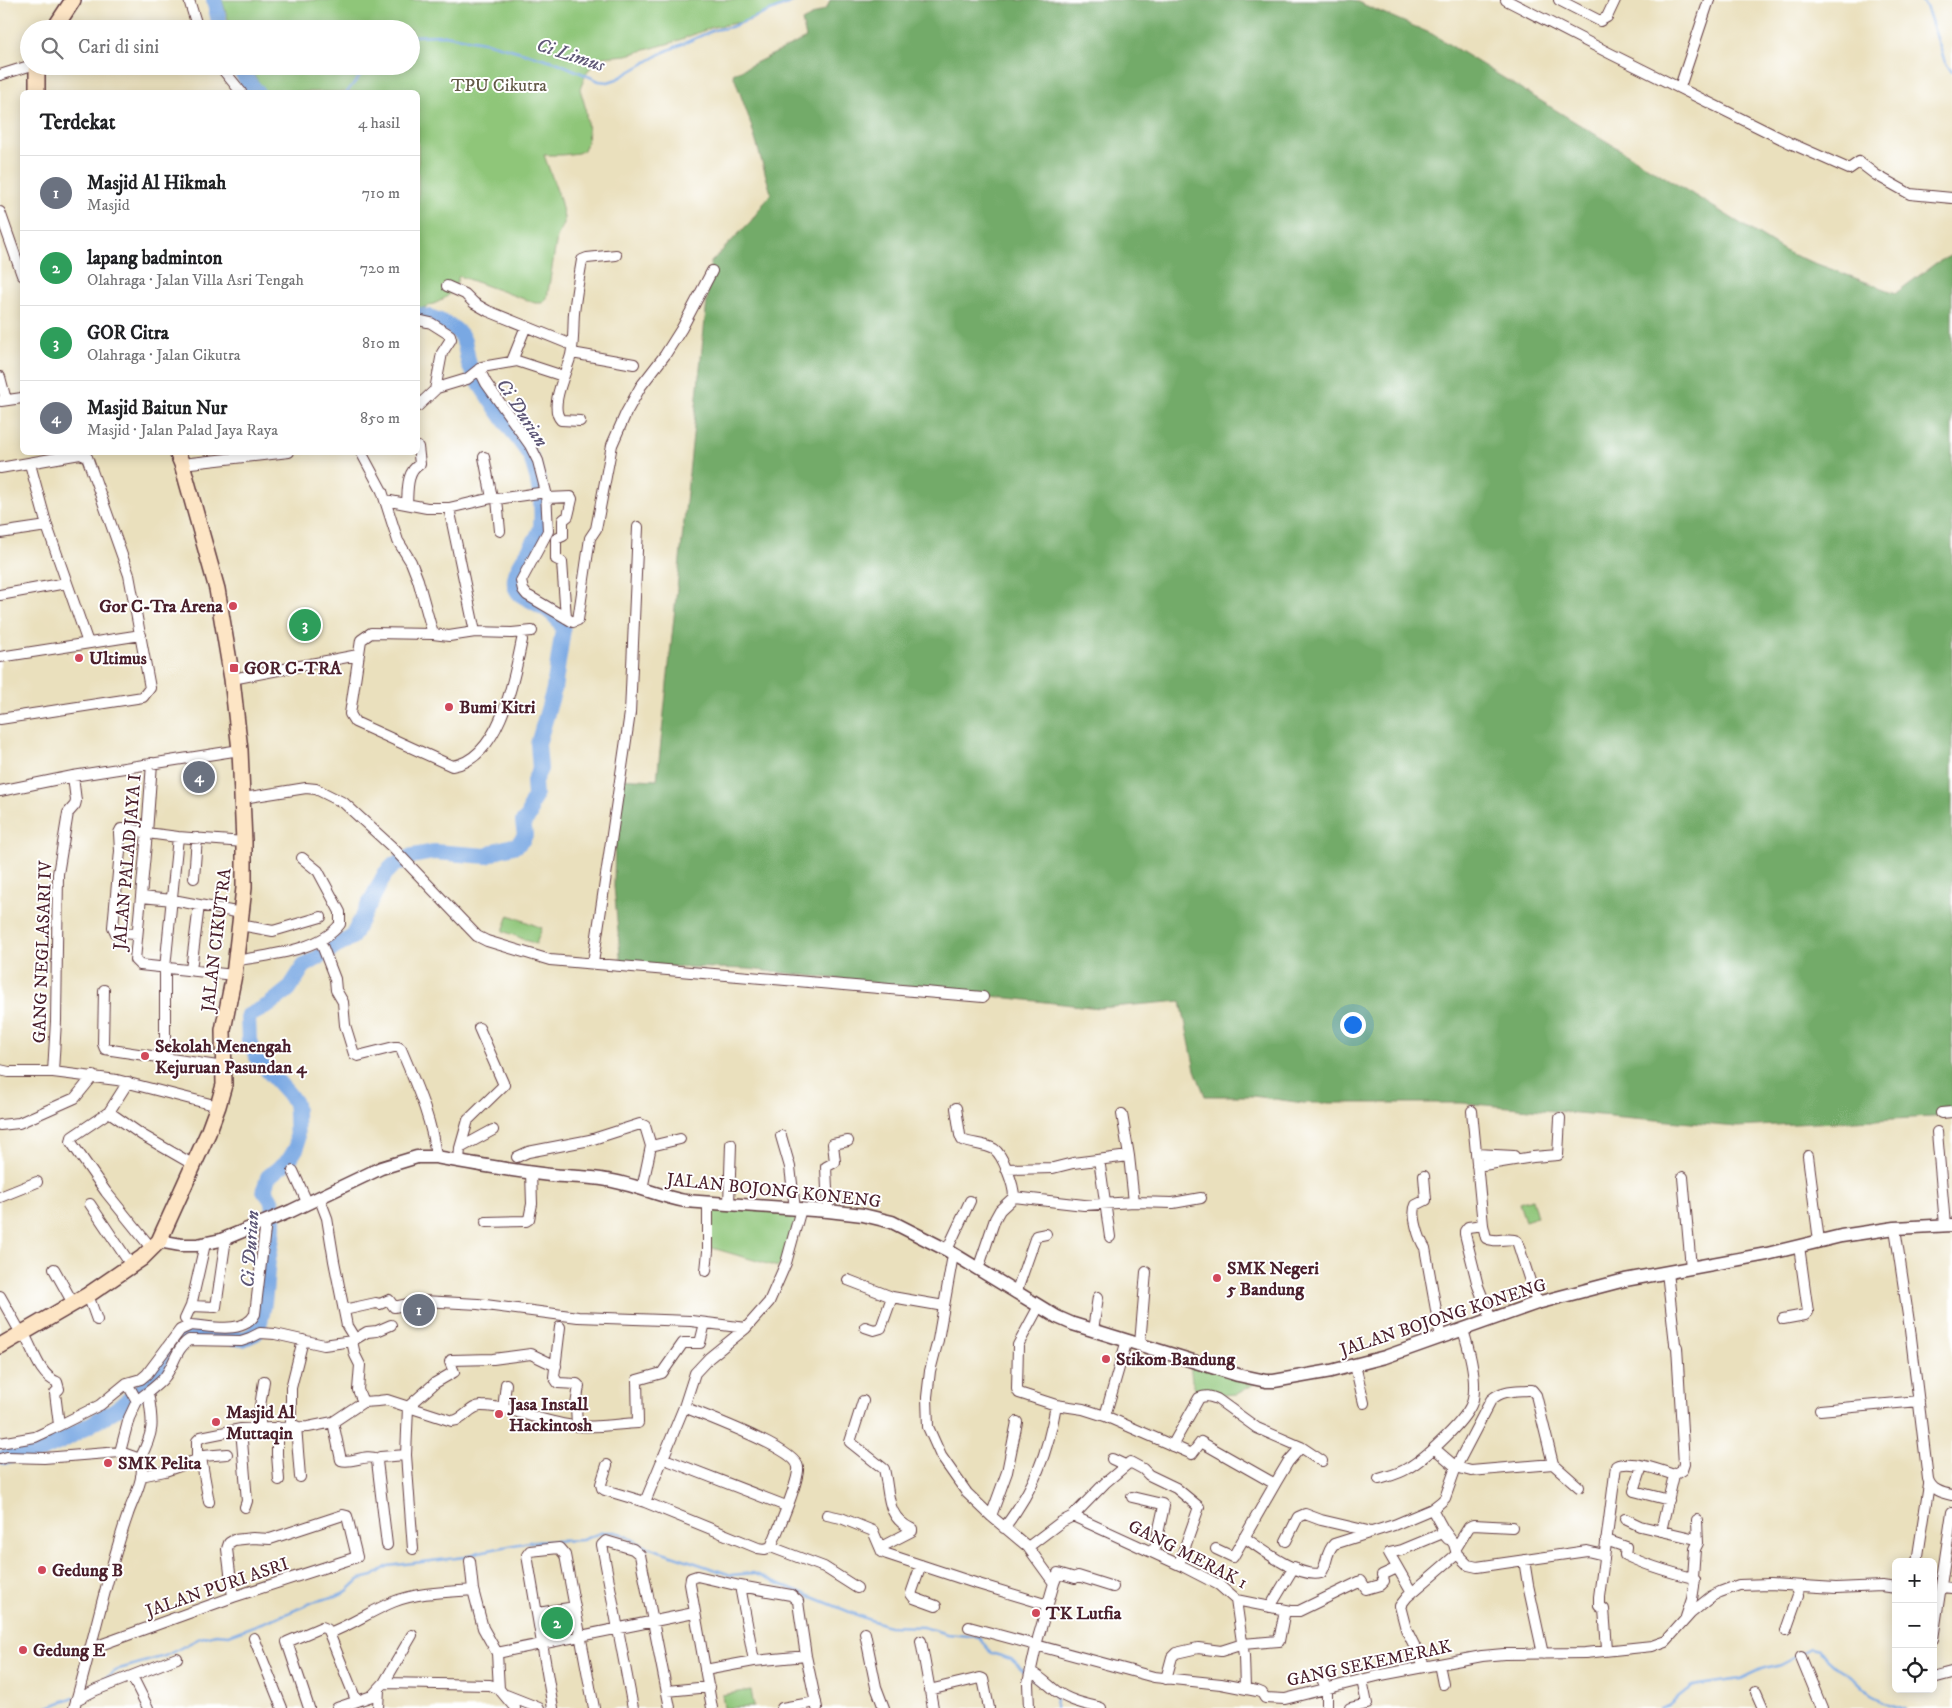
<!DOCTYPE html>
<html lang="id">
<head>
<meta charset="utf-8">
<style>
	:root { --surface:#fff; --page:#f6f6f6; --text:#202124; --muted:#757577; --line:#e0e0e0; --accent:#7c3aed }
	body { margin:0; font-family:"IM FELL DW Pica",serif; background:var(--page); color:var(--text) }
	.controls { position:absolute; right:15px; bottom:15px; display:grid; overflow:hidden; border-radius:8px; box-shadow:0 2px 12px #0003 }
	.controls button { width:45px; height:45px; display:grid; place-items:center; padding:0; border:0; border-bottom:1px solid var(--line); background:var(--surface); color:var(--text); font:25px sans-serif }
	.you { position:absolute; left:1352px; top:1024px; width:18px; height:18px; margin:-12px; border:4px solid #fff; border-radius:50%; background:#1a73e8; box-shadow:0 0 0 8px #1a73e833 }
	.badge { display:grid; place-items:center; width:32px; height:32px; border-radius:50%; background:var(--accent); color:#fff; font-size:16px; font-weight:700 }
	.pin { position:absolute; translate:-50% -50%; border:2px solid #fff; box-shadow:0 1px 5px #0006 }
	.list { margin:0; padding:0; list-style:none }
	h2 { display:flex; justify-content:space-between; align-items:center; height:65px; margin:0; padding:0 20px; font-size:21px }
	h2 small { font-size:16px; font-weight:400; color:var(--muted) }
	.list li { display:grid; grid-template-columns:32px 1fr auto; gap:15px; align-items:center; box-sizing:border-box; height:75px; padding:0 20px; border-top:1px solid var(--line) }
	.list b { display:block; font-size:19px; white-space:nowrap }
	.list p { margin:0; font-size:16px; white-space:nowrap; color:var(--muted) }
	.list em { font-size:16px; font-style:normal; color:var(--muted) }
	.icon { flex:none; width:28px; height:28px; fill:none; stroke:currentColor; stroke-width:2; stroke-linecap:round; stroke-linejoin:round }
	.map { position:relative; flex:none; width:1952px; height:1708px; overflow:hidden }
	.search { position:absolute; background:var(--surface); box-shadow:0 2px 12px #0003; left:20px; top:20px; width:400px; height:55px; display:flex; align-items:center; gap:12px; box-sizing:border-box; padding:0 18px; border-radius:28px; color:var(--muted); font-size:19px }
	.panel { position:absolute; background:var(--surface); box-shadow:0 2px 12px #0003; left:20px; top:90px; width:400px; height:365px; border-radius:8px }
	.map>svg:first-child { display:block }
	.green { fill:#8fc679; stroke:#6c7252 }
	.forest { fill:#73ab69; stroke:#5e654a }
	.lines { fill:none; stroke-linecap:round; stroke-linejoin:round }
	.stream { stroke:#79a8e3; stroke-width:2.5 }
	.river { stroke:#79a8e3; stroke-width:16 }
	.minor-casing { stroke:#623c41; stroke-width:12 }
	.tertiary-casing { stroke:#623c41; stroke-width:15 }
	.secondary-casing { stroke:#623c41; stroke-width:18 }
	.minor { stroke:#fff; stroke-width:10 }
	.tertiary { stroke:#fff; stroke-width:12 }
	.secondary { stroke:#fde5c5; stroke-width:15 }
	.poi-dot { fill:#d1495b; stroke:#fff; stroke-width:2 }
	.labels { text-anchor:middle; stroke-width:4; stroke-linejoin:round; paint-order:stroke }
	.park-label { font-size:18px; fill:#625946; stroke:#fff }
	.poi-label { font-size:18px; font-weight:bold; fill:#4a1f2b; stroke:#fff; text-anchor:start }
	.street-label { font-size:18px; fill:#4a1f2b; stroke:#fff }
	.water-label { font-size:19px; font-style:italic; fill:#5d5675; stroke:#fff }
</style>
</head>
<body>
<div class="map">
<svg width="1952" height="1708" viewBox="0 0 1952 1708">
	<rect width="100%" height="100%" fill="#fff"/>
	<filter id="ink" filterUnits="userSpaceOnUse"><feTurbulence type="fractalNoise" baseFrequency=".02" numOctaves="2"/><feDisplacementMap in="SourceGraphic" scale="10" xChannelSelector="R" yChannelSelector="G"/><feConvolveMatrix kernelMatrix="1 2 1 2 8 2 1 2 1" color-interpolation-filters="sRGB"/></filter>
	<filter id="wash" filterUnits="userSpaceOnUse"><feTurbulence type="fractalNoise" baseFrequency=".0096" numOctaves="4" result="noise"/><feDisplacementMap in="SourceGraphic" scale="20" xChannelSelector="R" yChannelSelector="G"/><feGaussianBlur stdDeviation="1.12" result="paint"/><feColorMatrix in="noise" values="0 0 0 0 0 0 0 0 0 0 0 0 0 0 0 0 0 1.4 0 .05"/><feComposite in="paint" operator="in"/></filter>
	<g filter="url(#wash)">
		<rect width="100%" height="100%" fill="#eae0bd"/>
		<!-- green -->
		<path class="green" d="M222,0h573l-47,21 -35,6 -39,15 -47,13 -24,2 -7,4 -9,11 -7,17 5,17 3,25 -1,11 -3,8 -6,3 -16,2h-18l16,44 4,19v6l-7,13 -10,61 -5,5h-7l-76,-27c-7,24 -21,26 -41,34v-218h-153l-17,-26h163v-37h-180z
			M509,915l33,13 -6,16 -33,-13z
			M1532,1199l5,18 -12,4 -6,-18z
			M710,1206l95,4 -27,57 -69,-20z
			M1190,1362l66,21 -19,11 -15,1 -24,-1 -6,-13z
			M569,1612l3,18 -26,4 -3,-18z
			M751,1690l3,17 -30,1 -2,-13z"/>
		<!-- forest -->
		<path class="forest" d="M830,0h523l79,34 358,220 106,39 40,-30 16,-8v861l-215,11 -275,-24h-159l-50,-7h-48l-10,-26 -14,-69 -82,7 -351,-39 -127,-4 -7,-79 2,-108 41,2 54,-518 40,-41 20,-28 -22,-75 -16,-44 73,-36 -4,-17 25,-13z"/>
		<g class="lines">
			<!-- stream -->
			<path class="stream" d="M1920,0l6,6 19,56 7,10
				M411,36l34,-1 44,8 67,19 43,19 9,1 9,-3 47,-27 50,-22 17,-3 66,-27
				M347,92l21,-26
				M1032,1678l16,12
				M94,1685l25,-16 46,-13 35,-18 16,-4 13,1 62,-23 22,-10 23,-6 11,-5 13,-12 13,-3 15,-10 77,-9 14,-5 50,-10 53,-2 21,-8h11l8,2 23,12 86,29 22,-2 114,46 22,7 34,1 24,7 32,3 12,16 20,6 17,16
				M1054,1695l2,4 -1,9
				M46,1708l28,-11
				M1660,1708l8,-3 24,-19 49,-7 21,-10 18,-5 30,-16 8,2 20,18 16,10 17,16 18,9 16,5"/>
			<!-- river -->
			<path class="river" d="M214,0l7,29
				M238,66l8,13 11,13
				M4,1457l13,-4 21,-1 24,-11 53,-31 37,-28 30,-42 12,-9 49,8 13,-6c10,-24 9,-47 12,-72 3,-15 8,-45 4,-58 -1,-5 -6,-10 -8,-13l4,-13 21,-17 8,-13 -1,-34 -1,-10 -7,-10 -29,-32 -10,-20 -1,-25 21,-11 20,-16 15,-23 48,-29 33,-63 9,-9 18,-9 22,-4 53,4 11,-6 19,-5 6,-6 2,-4 -2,-13 6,-6 2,-12 4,-7 -1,-16 6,-12 -2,-25 16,-55 9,-60c-6,-18 -28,-25 -43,-35 -19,-19 19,-48 21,-68 2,-21 -2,-48 -10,-68 -4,-9 -12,-17 -17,-25 -15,-21 -31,-42 -43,-64 -6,-11 -3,-27 -12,-36 -10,-10 -28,-16 -41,-18"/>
		</g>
	</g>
	<g filter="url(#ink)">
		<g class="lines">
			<defs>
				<path id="minor" d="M189,0l9,29
					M1506,0l105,54 179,89 59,26 10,-7 17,13 34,19 42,4
					M1559,0l41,21 7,-4 8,-17
					M220,66l21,26
					M0,75l29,-9
					M1680,87l29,-87
					M0,212l22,63
					M447,286l18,8 9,9 14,8 84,34
					M418,320l13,3 19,12 1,4 -9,14 -7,37
					M572,353l62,11
					M512,361l14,-35
					M479,369l7,14 44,62 8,16 8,31 2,39 -27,50 2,9 4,5 46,27 5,-2 12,-82 6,-9 16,-84 14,-32 15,-27 24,-31 17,-27 30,-57
					M0,377l6,23
					M1,401l21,-3
					M418,406l19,-18 30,-9 15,-12 35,-6 46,15
					M580,421l-19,-1c-13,-13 6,-49 10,-65 3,-13 2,-28 3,-42 2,-18 5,-36 8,-53l5,-2 29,-3
					M361,452l21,39 16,50 13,21 7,18 15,54
					M484,457l8,41
					M30,464l17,62 41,117
					M182,464l107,-12
					M0,468l80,-14 7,3 42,118 21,113 -7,9 -143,22
					M547,498l24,-1 1,2 -4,17 -5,4v16l-7,3v20l6,3 4,56
					M497,499l3,32
					M385,500l42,8h22l43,-10 5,1 49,-7
					M407,504c1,-14 -1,-32 13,-40l-2,-17
					M449,508l26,124
					M0,533l47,-7
					M0,595l66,-12
					M522,640c-8,39 -22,119 -70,126l-97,-44 -5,-8 11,-74 10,-7 62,1 16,2 26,-4 37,1 20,-2
					M0,657l141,-22
					M232,679l126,-24
					M152,763l-5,70 -12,127 5,5 94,10
					M0,791l73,-15 167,-26
					M243,798l63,-10 10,1 28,14 47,43 86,90 10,5 63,19 433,37
					M194,878l3,-40
					M141,897l32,3 68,13
					M240,925l33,6 48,-14
					M137,934l-21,-1 -3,-6 7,-76 -1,-18 2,-4h10l16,4 31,4 66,5
					M320,940l15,39 1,11 7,12 2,23 9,29 4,2 36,-9h4l3,2c15,36 31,70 35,108
					M235,961c32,-6 85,-10 105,-37v-12l-22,-41 -16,-13
					M593,963l37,-250 8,-186
					M191,970l8,-65
					M104,990l-1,54 2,5 119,18
					M165,1057v-89l13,-131
					M0,1070l9,2h44l64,8 101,26
					M53,1072l3,-51 2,-147 10,-61 7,-8 1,-4 -3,-25
					M128,1082l-19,30 -37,25 -1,5 35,50 46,57
					M956,1108l4,27 2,5c10,4 23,4 32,9 9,6 20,36 20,48l70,8 50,-3
					M1472,1111l11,114 -15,2 -3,4v3l13,52 13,33
					M109,1112l33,23 52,30
					M1941,1113l11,-1
					M0,1125l19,-2 56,-25 18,-22
					M1937,1132l8,93
					M781,1136l9,31 5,42
					M460,1148l33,-18
					M1476,1154l38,2
					M1129,1156l5,46 39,1 28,-5
					M1808,1156l11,85
					M517,1157l11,-5 62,-12 50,-16 5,2 6,20
					M459,1161l1,-13 8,-28 36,-35 -25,-57
					M1100,1166l10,71
					M1477,1166l56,-9 25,-2 2,-37
					M1006,1169l47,-1 20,-5 56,-7 -7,-42
					M293,1171l14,31
					M1424,1176l2,24 -10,5c-5,9 3,34 9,43l16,90
					M1683,1177l8,91
					M642,1189l9,-43 29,-7
					M0,1197l37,-15
					M319,1197l8,21 7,43 13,65 8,13
					M90,1204l41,61
					M729,1204l2,-60
					M828,1211l-2,-44 9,-5 -2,-18 15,-3
					M486,1222l40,-1 3,-2 3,-15 -1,-32
					M1483,1225l3,13c10,6 22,-2 31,3l20,62
					M1895,1228l15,101 18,150c3,11 14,14 24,16
					M947,1250l23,-49
					M953,1255l-15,85 -8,31 -3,26 1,30 13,29 26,37 24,23 37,31 26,36
					M54,1269l20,36
					M978,1269l17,-50 5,-9 14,-13
					M706,1271l2,-20v-48
					M848,1280l44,17 52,9
					M1016,1293l20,-57 10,-2
					M88,1295l9,25
					M0,1296l22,39
					M191,1306l25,1 10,-69
					M1039,1306l-21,39 -1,44 2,4 37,12 27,4 22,7 87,38 9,-12 74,42 13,-22 13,-15
					M344,1310l32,-7 4,1 9,-4 5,7 29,-6 55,3 100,13 113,4 55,7
					M185,1319l6,-13 14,-62
					M1783,1319l22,-4 3,-3 -9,-66
					M560,1327l-6,50 4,6 19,1 2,2 -3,19 1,21
					M865,1327l9,3 7,-2 11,-31
					M1093,1330l5,-33
					M24,1334c9,15 15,41 33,48l2,7 -4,4 4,32
					M352,1341l3,14 5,10 -2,25 5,12
					M1140,1344l6,-72
					M1355,1365l9,38
					M137,1401c8,-7 19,-14 27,-23 10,-12 12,-30 25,-38l52,1 9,-3 10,-5 15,1 49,11 28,-4 15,-9 10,-1 14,-6
					M863,1401l-13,41 34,27c6,24 1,48 28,60v2l-31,16
					M684,1407c19,8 112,42 114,60 2,13 -21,65 -27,80
					M503,1409l3,-25
					M1820,1410l99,-9
					M1105,1416l22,-76
					M333,1422l8,38c11,4 24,-7 36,-1
					M291,1426v-38l12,-48
					M296,1426l4,51
					M277,1427v27l2,26
					M260,1428v-22l4,-25
					M241,1429l6,72 -2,6
					M0,1443l35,-6 15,-7 50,-25 27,-22 14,-4 6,-5 33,-44 11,-5c19,1 53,10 64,-11l11,-93
					M1172,1446l27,-48c7,-3 11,-2 18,1l40,29 44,19 21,14
					M1435,1449l21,18 15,4 82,-7 26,23
					M120,1452l9,-34 8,-17 -10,-18
					M201,1458l8,44
					M662,1458l124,48
					M0,1459l7,-2 37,1 76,-6 20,7
					M140,1459c15,-30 13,-35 8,-67
					M199,1459l4,-3 24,-2
					M1112,1459l13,6
					M607,1465l-6,19 1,4 3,2 40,12 113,46 7,1 6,-2 53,20 33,21
					M1642,1466l-8,25 35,9
					M141,1476l24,-5 32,-11v-19l4,-4 40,-8 67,-2 25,-5 30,-20 15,-1 9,-1 65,21c12,0 18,-16 30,-15 32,1 62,17 94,20 20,2 42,-2 62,-3l-1,-43 25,-7 21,-30h17l5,-20
					M1379,1479c10,-3 20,-5 29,-11 17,-10 62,-50 65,-69 4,-20 -4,-50 -10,-69
					M1132,1497l30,7 2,2 -10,46
					M645,1502l39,-95 11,-34 14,-15 37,-30 23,-26 17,-39 15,-54
					M1432,1509l11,20 11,15 3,10 11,11 9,2 110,-16 17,4
					M827,1515l14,3 32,13 9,21 5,2 88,29 73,22
					M991,1516l16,-44 10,-50
					M1073,1516l111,51 35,18 17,15 55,11h8l62,-30 5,8 14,-4 4,-4 -2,-6 15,-7
					M1625,1519l15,7 56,13
					M1004,1528c30,-39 44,-75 52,-123
					M1661,1531l13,-56 8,-5 2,-6 -7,-117 -2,-3 -8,-72
					M1244,1537c17,12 56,42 77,36 7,-9 4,-20 13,-29l60,-19 38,-16 9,-7 4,-4 11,-31 35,-67c11,-10 23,-9 37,-10h4l4,5 17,69
					M1606,1540l20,7 -1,8c22,11 44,17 68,23
					M1286,1541l12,-24 7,-3 16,6 47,11
					M387,1545l-10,-84 3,-4 26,-2
					M1028,1547l33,-25 12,-6 32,-33 25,-21 13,7 6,6 27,13 23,19 -20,57
					M1456,1548l13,-21 4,-2 39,2
					M413,1549l-7,-94 2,-48 27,-24 19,-11 -4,-10 1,-2 42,-1 38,-5 25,12
					M1216,1549l17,8 42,-73
					M1524,1560l4,25 15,69
					M470,1561l3,29 10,38 14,25 2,36 16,19
					M1917,1562l12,-78
					M921,1565l-10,29 3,4 22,8
					M740,1586l14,75
					M1942,1587l10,1
					M1412,1593l-23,-40 13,-3 41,-17 5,6
					M1236,1600l8,56 1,32
					M1270,1607l24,-40
					M538,1613l37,-6
					M1686,1617l6,-18 3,-19 -2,-2 2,-29 3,-6 -1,-23
					M969,1627l185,50 67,7 36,7 5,2 3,5 20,1 96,-24 101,-19 22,-2 81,-1 67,-7 14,-5 25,-28 21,-17 8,-4 19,-7 31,-1 66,4 46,-2 14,2
					M1786,1630l12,-34 -1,-5 -3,-5
					M329,1633c22,-8 42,-22 64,-31 25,-10 53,-10 80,-12
					M865,1633l11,54 8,21
					M254,1638l28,70
					M1933,1639l19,-127
					M921,1641l12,67
					M89,1649l144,-52 124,-40 -10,-41 -4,-1 -73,24 -17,-1 -19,2 -5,3 -2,6 6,48
					M1607,1649l-3,-40 -5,-3v-9l17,-131c14,-7 44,4 58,9
					M497,1653l197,-40
					M1801,1657l21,51
					M1439,1664l4,20
					M1425,1667l-19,-38 -6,-23 7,-9 50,-43
					M705,1670l49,-9 52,-5
					M1031,1672c10,5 16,12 25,19 13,10 30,13 45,17
					M132,1676l16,32
					M1321,1677l6,13v18
					M1933,1678l19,-5
					M1166,1679l6,-22 4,-4 22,-5 23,3 22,-7 36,-3 6,-31
					M384,1683l106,2 9,4
					M929,1690l51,-12 3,1 6,29
					M667,1691l42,-4
					M1756,1692l7,16
					M506,1695l33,13
					M76,1700l20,-10 81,-32
					M74,1708c19,-64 32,-131 54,-194 5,-15 19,-39 12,-55
					M309,1708l-22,-66 35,-15 5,2 2,4 27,67
					M337,1708l35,-12 12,-13 28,-48
					M378,1708l1,-19
					M553,1708l-26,-153 3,-4 29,-3 6,7 29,153
					M633,1708l-31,-163 4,-4 27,8 7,6 30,153
					M712,1708l-22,-124 1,-6 6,-2 43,10 51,9 7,6 1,8 7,47 11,52
					M782,1708l34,-6
					M1029,1708l-1,-25 10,-45 16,-55 4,-10 17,5 3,-2 35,11
					M1350,1708l17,-4 -5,-24"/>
				<path id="tertiary" d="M159,1241l22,4h16l24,-5 70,-29 90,-43 36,-11h19c38,7 76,14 114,18 19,2 38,1 57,5 27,4 51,16 78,21l143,10 35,4 29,7 55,28 110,67 16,7 165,51 28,6h8l57,-10 54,-14 152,-54 88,-23 142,-26 74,-18 54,-8 57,-3"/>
				<path id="secondary" d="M54,29l19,-29
					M37,92v-26
					M0,1346l88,-51 54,-37 17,-17 49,-108 10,-27 6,-21 -1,-55 11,-55 10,-87v-46l-4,-92 -8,-71 -15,-90 -35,-125 -5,-12"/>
			</defs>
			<!-- minor casing -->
			<use href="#minor" class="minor-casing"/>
			<!-- tertiary casing -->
			<use href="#tertiary" class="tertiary-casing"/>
			<!-- secondary casing -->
			<use href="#secondary" class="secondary-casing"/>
			<!-- minor -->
			<use href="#minor" class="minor"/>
			<!-- tertiary -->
			<use href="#tertiary" class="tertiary"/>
			<!-- secondary -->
			<use href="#secondary" class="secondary"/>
		</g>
	</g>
	<!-- markers -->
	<g class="poi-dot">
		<circle cx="233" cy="606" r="5"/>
		<circle cx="79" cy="658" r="5"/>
		<rect x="229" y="663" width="10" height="10" rx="2.5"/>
		<circle cx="449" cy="707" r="5"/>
		<circle cx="145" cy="1056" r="5"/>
		<circle cx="1217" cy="1278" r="5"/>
		<circle cx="1106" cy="1359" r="5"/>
		<circle cx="499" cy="1414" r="5"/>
		<circle cx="216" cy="1422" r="5"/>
		<circle cx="108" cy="1463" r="5"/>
		<circle cx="42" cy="1570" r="5"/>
		<circle cx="1036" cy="1613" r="5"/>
		<circle cx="23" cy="1650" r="5"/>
	</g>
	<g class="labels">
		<!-- park labels -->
		<g class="park-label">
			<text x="499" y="91">TPU Cikutra</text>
		</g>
		<!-- poi labels -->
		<g class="poi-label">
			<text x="223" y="612" text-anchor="end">Gor C-Tra Arena</text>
			<text x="89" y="664">Ultimus</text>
			<text x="244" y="674">GOR C-TRA</text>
			<text x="459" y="713">Bumi Kitri</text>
			<text x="155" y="1052">Sekolah Menengah<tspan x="155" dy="21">Kejuruan Pasundan 4</tspan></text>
			<text x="1227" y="1274">SMK Negeri<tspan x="1227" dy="21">5 Bandung</tspan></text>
			<text x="1116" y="1365">Stikom Bandung</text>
			<text x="509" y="1410">Jasa Install<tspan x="509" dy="21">Hackintosh</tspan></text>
			<text x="226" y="1418">Masjid Al<tspan x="226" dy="21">Muttaqin</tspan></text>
			<text x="118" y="1469">SMK Pelita</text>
			<text x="52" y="1576">Gedung B</text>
			<text x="1046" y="1619">TK Lutfia</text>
			<text x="33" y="1656">Gedung E</text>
		</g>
		<!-- street labels -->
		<g class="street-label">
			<text transform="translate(127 862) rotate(-85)" y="6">JALAN PALAD JAYA I</text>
			<text transform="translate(216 940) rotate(-83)" y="6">JALAN CIKUTRA</text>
			<text transform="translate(42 952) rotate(-88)" y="6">GANG NEGLASARI IV</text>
			<text transform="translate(774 1190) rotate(6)" y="6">JALAN BOJONG KONENG</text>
			<text transform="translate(1443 1317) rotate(-18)" y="6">JALAN BOJONG KONENG</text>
			<text transform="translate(1188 1554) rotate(27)" y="6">GANG MERAK 1</text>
			<text transform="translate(217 1587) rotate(-19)" y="6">JALAN PURI ASRI</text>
			<text transform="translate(1369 1663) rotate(-12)" y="6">GANG SEKEMERAK</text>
		</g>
		<!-- water labels -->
		<g class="water-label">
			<text transform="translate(571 54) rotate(18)" y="7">Ci Limus</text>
			<text transform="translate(523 412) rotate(57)" y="7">Ci Durian</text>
			<text transform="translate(249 1249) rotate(-86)" y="7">Ci Durian</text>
		</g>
	</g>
</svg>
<div class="controls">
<button>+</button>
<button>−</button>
<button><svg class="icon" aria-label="locate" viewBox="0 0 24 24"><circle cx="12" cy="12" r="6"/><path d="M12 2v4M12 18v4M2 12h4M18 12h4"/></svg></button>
</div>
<div class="you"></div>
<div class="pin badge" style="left:419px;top:1310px;background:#6b7280">1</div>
<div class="pin badge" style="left:557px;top:1623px;background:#2e9e5b">2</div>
<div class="pin badge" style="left:305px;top:625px;background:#2e9e5b">3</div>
<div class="pin badge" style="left:199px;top:777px;background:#6b7280">4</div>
<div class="search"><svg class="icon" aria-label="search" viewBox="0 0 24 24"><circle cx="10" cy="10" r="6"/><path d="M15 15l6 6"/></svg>Cari di sini</div>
<section class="panel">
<h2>Terdekat<small>4 hasil</small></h2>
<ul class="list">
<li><span class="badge" style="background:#6b7280">1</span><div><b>Masjid Al Hikmah</b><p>Masjid</p></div><em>710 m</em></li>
<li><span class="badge" style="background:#2e9e5b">2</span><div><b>lapang badminton</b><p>Olahraga · Jalan Villa Asri Tengah</p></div><em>720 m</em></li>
<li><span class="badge" style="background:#2e9e5b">3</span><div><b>GOR Citra</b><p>Olahraga · Jalan Cikutra</p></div><em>810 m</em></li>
<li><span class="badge" style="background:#6b7280">4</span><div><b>Masjid Baitun Nur</b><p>Masjid · Jalan Palad Jaya Raya</p></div><em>850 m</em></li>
</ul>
</section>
</div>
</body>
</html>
